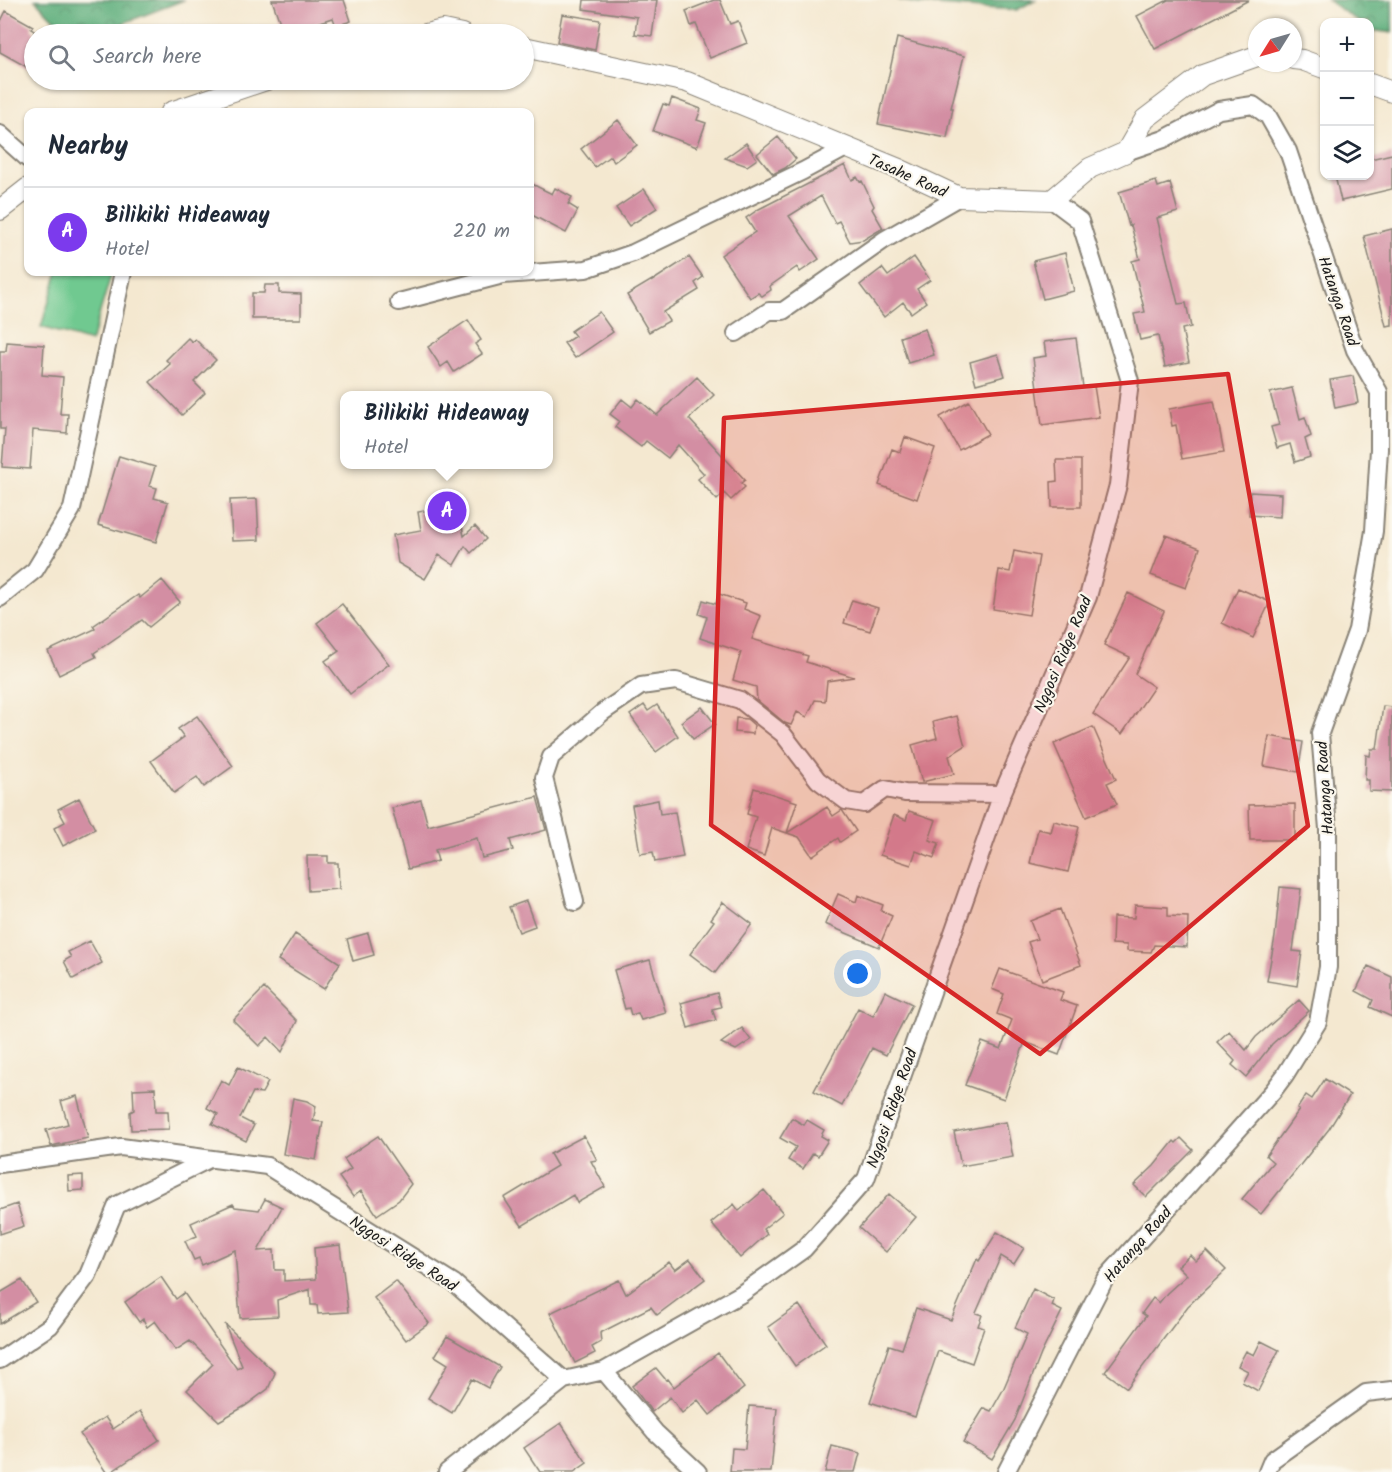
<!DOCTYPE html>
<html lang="en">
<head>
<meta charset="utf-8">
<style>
	:root { --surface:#fff; --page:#f2f2f3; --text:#1f2937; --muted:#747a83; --line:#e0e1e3; --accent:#7c3aed }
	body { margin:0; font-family:Kalam,sans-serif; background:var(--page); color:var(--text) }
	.controls { position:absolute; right:18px; top:18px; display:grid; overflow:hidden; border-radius:12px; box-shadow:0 2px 4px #0004 }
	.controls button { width:54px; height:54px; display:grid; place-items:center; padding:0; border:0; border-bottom:2px solid var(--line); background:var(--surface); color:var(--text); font:30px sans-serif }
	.compass { position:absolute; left:1248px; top:18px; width:54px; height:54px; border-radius:50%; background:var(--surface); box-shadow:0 2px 4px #0004; rotate:233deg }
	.you { position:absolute; left:858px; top:974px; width:21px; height:21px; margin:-15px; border:4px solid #fff; border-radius:50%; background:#1a73e8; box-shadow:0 0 0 9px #1a73e833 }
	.badge { display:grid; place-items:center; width:39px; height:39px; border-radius:50%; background:var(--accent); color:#fff; font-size:20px; font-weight:700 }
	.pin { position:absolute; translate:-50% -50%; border:3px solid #fff; box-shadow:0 2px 6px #0006 }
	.popup { position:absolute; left:340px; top:391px; width:213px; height:78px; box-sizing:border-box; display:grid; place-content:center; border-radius:12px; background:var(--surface); filter:drop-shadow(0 2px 4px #0005); font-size:20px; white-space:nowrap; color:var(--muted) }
	.popup b { font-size:22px; color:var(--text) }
	.popup::after { content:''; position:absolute; left:50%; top:100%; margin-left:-12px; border:12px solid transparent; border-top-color:var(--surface) }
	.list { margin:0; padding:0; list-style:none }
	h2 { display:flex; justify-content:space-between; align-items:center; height:78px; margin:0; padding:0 24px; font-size:26px }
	h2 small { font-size:20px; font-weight:400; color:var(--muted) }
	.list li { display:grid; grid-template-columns:39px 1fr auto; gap:18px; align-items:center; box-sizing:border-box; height:90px; padding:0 24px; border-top:2px solid var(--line) }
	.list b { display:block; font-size:22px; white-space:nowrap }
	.list p { margin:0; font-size:20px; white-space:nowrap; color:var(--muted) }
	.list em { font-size:20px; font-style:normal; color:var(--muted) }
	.icon { flex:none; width:33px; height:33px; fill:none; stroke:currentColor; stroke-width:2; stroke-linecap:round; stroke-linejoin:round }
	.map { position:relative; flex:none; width:1392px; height:1472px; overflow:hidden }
	.search { position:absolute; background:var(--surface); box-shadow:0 2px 4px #0004; left:24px; top:24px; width:510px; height:66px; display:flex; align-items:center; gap:15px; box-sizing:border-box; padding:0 21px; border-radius:33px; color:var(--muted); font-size:22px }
	.panel { position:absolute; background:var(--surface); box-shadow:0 2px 4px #0004; left:24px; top:108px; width:510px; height:168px; border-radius:12px }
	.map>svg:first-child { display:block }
	.green { fill:#6fc990; stroke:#467256; stroke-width:1.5 }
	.forest { fill:url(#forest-crowns); stroke:#3c644b; stroke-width:1.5 }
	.building { fill:#d38ea3 }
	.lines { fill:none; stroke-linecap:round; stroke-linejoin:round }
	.minor-casing { stroke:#888276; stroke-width:20 }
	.tertiary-casing { stroke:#888276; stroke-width:22 }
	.minor { stroke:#fff; stroke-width:16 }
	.tertiary { stroke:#fff; stroke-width:20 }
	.marked { fill:#d62828; fill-opacity:0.2; stroke:#d62828; stroke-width:4.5; stroke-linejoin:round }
	.labels { text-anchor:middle; stroke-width:4.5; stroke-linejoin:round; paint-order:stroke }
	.street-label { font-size:16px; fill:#1c1c1c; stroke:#fbf7ec }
</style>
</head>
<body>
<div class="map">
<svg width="1392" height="1472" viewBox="0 0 1392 1472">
	<defs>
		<pattern id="forest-crowns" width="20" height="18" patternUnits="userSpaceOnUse" patternTransform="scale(1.5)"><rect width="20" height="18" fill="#5bad7a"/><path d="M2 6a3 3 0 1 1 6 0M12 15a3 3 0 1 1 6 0" fill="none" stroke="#4a8c63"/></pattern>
	</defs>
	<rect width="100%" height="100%" fill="#fbf7ec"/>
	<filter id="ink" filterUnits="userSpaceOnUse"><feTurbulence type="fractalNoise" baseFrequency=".0167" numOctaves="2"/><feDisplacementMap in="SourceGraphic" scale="12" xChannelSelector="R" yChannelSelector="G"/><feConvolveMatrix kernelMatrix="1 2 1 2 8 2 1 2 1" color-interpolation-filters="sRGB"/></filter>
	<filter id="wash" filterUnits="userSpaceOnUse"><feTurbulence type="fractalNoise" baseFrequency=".008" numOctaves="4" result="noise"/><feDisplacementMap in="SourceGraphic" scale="24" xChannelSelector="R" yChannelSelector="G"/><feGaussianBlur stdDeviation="1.35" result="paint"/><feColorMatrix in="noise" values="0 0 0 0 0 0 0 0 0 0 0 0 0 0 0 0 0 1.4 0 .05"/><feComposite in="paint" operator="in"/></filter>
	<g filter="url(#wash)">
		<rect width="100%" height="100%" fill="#f4e8d0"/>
		<!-- green -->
		<path class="green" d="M58,272h54l-21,70 -50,-15z"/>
		<!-- forest -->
		<path class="forest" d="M35,0h149l-89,34h-27z
			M898,0h137l-18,10 -99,-6z
			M1327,0h65v33l-22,-3v-8h-11z"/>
		<g id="blocks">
			<!-- building -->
			<path class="building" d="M272,0h72l7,21 -15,5 -3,-8 -49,16z
				M584,0h73l-5,36 -17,-2 2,-17 -54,-8z
				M714,0h6l10,24 8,-3 9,22 -37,15 -14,-34 -5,2 -5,-15z
				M1168,0h81l-94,49 -18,-33z
				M6,11l27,15 -2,3 3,2v40l-34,-19v-29z
				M562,14l38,6 -5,30 -38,-8z
				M897,38l67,18 -13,52h2l-6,30 -69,-14z
				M672,98l29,11 -4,11 9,3 -9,24 -44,-16 10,-27 6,2z
				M618,120l19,25 -23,17 -4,-6 -15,11 -14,-18z
				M778,137l18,22 -11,9 -12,6 -16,-20z
				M746,143l11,16 -10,7 -22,-8z
				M1392,154v35l-51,12 -6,-25h35v-17z
				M845,165l7,15 5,-3 3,5 2,-1 12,25 -2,3 11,19 -20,12 -13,2 -11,-21 -4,2 -14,-27 -32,20 30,43 -19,13 -3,-5 -27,19 1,4 -9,6 -4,-3 -8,5 -29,-43 34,-23 -9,-14 13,-9z
				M1156,181l2,6 12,-4 8,29 -21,6 21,86 8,-1 5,24 -9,2 7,33 -24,5 -7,-31 -18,4 -6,-26 11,-2 -13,-51 8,-2 -9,-34 -2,1 -10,-34z
				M530,183l22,11 3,-6 17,9 -4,7 10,6 -12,23 -36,-19z
				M644,189l13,19 -28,18 -13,-18z
				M1392,229v96l-6,1 -22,-90z
				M1065,253l9,38 -31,8 -10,-38z
				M689,257l14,20 -8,6 4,7 -36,22 6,9 -20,11 -22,-37 25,-15v1z
				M914,257l16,23 -13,9 9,13 -15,11 -8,-11 -19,15 -24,-32 22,-17 6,8z
				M265,285h14v8l22,1v25h-49v-26h12z
				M599,312l14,20 -38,26 -11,-15 11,-7 -4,-5z
				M468,320l13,20 -6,4 7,10 -28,18 -6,-10 -7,5 -13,-20z
				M925,329l9,26 -26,8 -8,-26z
				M188,338l4,4 3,-3 21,21 -22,22 11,11 -23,22 -32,-33 20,-18 -4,-4z
				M1076,338l7,49 11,-1 5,31 -57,8 -9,-67 13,-2 -2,-14z
				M7,342l37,3 -2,30 21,2 -3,37h8l-1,19 -34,-3 -3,39 -28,-2 3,-38h-5v-78h6z
				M998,354l7,22 -29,8 -6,-22z
				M1353,376l5,27 -23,5 -5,-28z
				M697,377l17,18 -25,24 56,61 -4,3 4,4 -14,13 -7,-7 -7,7 -19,-21 6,-5 -26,-29 -10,13 -22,-17 -5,6 -26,-20 4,-6 -9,-7 12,-15 10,8 6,-8 19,16z
				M1292,388l8,31 5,-2 6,19 -6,3 5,18 -15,5 -5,-18 -13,4 -6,-21 8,-2 -9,-32z
				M969,401l19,33 -29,16 -19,-33z
				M1214,401l10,51 -42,7 -6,-34 -4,1 -3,-17z
				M905,437l30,11 -18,51 -38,-14 13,-36 8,3z
				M119,456l36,11 -6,19 8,2 -3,10 14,4 -12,40 -58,-17z
				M1056,460h25v47h-29l-1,-25 6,-1z
				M1250,492l31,2 -1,23 -31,-2z
				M456,497l8,39 11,-10 11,13 -15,14 -6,-7 -11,19 -15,-10 -14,24 -27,-16 -5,-28 28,-5 -3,-18 18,-3 -2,-8z
				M257,499l2,41 -27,1 -2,-41z
				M1166,535l34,13 -14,40 -35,-13z
				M1014,551l25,5 -10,59 -36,-6 6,-39 11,2z
				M162,580l18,22 -31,25 -7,-7 -48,33 2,4 -37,18 -11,-24 47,-22 -2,-3 45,-31 2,3z
				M1238,588l32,14 -17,36 -31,-15z
				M1128,593l36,18 -29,63 19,13 -32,47 -29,-20 37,-57 -26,-12z
				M719,594l27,9 -2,6 17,7 -9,23 56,17 -2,6 48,15 -27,4 -2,20 -10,-1 -8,17 -10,-5 -6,13 -6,-2 -28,-23 -1,-13 -23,-7 8,-28 -41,-14 7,-21 -8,-3 4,-14 13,4z
				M852,600l26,8 -8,23 -26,-8z
				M342,604l47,60 -39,30 -25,-33 14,-10 -22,-28z
				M644,705l4,6 9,-6 21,31 -22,16 -26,-37z
				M1383,706l9,1v85l-23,-1v-11h-4l1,-25 4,1 1,-7h6z
				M702,707l13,17 -22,15 -12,-17z
				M197,716l36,50 -29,21 -7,-10 -23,16 -23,-32 33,-24 -6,-8z
				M957,716l8,30 -16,10 5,18 -32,8 -10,-37 25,-7 -4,-16z
				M736,718l11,1 7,6 -1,9 -18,-2z
				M1093,727l23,52 -9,4 10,21 -31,13 -32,-73z
				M1269,736l34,6 -5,30 -34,-6z
				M754,788l43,14 -10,31 40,-26 6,9 9,-6 14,21 -16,11 -2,-4 -26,18 -13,-19 -27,-9 -8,28 -18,-6 10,-33 -9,-3z
				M537,797l9,33 -36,10 3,10 -31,8 -5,-20 -42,12 3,11 -30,8 -16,-61 29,-8 7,26z
				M79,798l16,31 -32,17 -9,-18 11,-6 -7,-13z
				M658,800l2,14 15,-2 8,45 -28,5 -2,-10 -13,2 -8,-49z
				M1295,804v36h-45l-1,-35z
				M909,811l27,9 -7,20 10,3 -5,15 -18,-7 -5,14 -31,-10 14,-40 12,5z
				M1054,821l25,6 -11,45 -38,-9 8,-34 13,3z
				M307,856h21v7h10l1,26 -31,2z
				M1280,887l21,2 -8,62 9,1 -5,34 -30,-5 8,-44z
				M838,894l18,8 2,-7 25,10 -2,6 11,5 -13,31 -54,-23z
				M526,901l9,25 -16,6 -10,-25z
				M723,902l29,22 -37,49 -25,-19 24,-33 -3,-2z
				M1135,905l33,2v9l20,1 -1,30 -33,-2 -3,7 -24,-1v-6l-15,-1 1,-27 21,1z
				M1060,909l21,56 -39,15 -14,-38 9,-3 -7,-18z
				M368,933l6,22 -21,6 -6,-22z
				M295,934l45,29 -16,26 -46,-29z
				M90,941l12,22 -29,16 -9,-18 7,-4 -3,-5z
				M650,960l16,53 -25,7 -3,-7 -7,2 -2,-7 -4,1 -11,-39z
				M1368,966l24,11v40l-22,-10 3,-7 -17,-9z
				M1000,969l63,23 -3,8 17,6 -18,49 -34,-13 -21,57 -39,-14 17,-43 19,7 11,-29 -15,-6 7,-20 -12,-5z
				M264,988l33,33 -15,31 -14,-15 -9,9 -26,-26z
				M885,991l27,13 -26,51 -14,-7 -30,58 -28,-15 44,-83 15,8z
				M717,993l4,14 -9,2 4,11 -28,8 -7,-25z
				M1299,1000l10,11 -37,33 -26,33 -14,-12 3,-4 -18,-19 12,-11 17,19 10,-13z
				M742,1028l9,12 -15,10 -15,-7z
				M238,1067l30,15 -6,11 -9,-1 -13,26 14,7 -8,16 -34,-17 6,-10 -11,-6 14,-28 8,5z
				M1325,1079l25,16 -21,34 -68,85 -19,-15 31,-37 -7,-6 33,-46 -2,-1 9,-14 6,4z
				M155,1088l1,23h12l1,18 -38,1 -1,-18 4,-2 -1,-21z
				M77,1096l11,42 -37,8 -5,-16 22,-6 -7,-23z
				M293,1098l14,3 9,5 -3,15 10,1 -7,38 -33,-6z
				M792,1118l12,7 3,-5 17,10 -3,6 7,4 -10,16 -5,-3 -10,16 -15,-9 8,-13 -16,-9z
				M1006,1122l7,35 -52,9 -7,-34z
				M378,1136l33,48 -12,16 -22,15 -16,-24 -8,6 -14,-20 12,-8 -7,-10z
				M584,1136l13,24 -6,1 14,26 -28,16 -4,-8 -51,31 -18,-28 53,-32 -7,-12z
				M1181,1138l12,12 -47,47 -12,-12 20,-19 20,-25 2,2z
				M83,1175v15l-14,1 -1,-15z
				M764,1190l19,23 -20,16 4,5 -27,24 -29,-35 23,-19 5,7z
				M889,1194l27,23 -30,35 -27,-24z
				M265,1199l17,8 -24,44 16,-1 1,20h9v11l32,-2 -2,-31 26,-3 8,67 -30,2 -1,-9h-6l-1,-16 -33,11 1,16 -38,2 -5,-68 -33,15 -3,-7 -5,2 -9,-19 12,-5 -6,-13 42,-19 2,3 24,3z
				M17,1204l7,22 -24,8v-24z
				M997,1232l27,16 -10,16 -13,-8 -25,57 6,2 -4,11 6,2 -12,35 -34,-12 -23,66 -45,-15 19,-57 13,4 14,-41 35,12 26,-61 2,2z
				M1207,1251l19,19 -38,36 -61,82 -22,-16 41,-56 -4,-3 11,-15 6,5 8,-10 20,-18 -9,-9 12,-11 6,6z
				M690,1259l15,20 -48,36 -6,-8 -51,26 1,9 -9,5 3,6 -20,10 -25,-50 69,-33 7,14 43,-32 6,8z
				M161,1277l15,22 8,-6 53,76 5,-3 -17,-42 50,49 -7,16 -23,17 -26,15 -32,-31 26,-26 -23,-23 -14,9 -21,-29 -8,6 -4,-8 -4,3 -14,-20z
				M22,1280l14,22 -36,22v-31z
				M396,1281l33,42 -23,17 -32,-42z
				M1033,1289l21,11 -2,6 10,5 -21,43 -26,66 -23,39 -29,-17 21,-34 7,3 12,-21 24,-56 -12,-6z
				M799,1305l27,39 -31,22 -27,-39z
				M447,1336l53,31 -12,21 -16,-9 -20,34 -24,-15 20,-34 -13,-8z
				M1261,1341l18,9 -21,41 -16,-9 6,-11 -10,-5 8,-15 8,4z
				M718,1353l26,35 -34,27 -12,-15 -16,13 -12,-16 -18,15 -20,-26 24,-18 10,12 2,-1 6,8z
				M749,1406l28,2 -6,64h-41l2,-24 13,1z
				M140,1411l19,29 -48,32h-5l-26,-38 25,-17 8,12z
				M561,1423l26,40 -13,9h-34l-16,-24z
				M832,1446l28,7 -5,19h-30z"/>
		</g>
	</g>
	<g filter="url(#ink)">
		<use href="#blocks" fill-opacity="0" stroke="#888276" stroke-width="1.5"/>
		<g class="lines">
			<defs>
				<path id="minor" d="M0,134l28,25
					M399,302l104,-27 83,-6 47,-16 170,-82 43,-23
					M736,333l33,-22h14l101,-71 75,-43
					M0,598l35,-28 37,-61 51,-237
					M575,902l-31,-124 7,-21 52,-45 38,-26 35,-5 64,19 43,34 35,46 28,21 18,3 21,-15 20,4 97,1
					M0,1164l121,-17 146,19 187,117 110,97
					M0,1360l50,-34 38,-51 29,-70 90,-45
					M604,1371l51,61 43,40
					M447,1472l117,-92 40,-9 137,-77 63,-45 62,-70 136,-385 86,-197 30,-112 12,-104 -50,-160 -28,-21
					M1006,1472l99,-193 168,-188 12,-16 33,-53 10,-55v-138l-8,-96 37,-103 17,-99 5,-82v-57l-24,-42 -67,-199 -20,-35 -15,-11 -34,5 -55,29 -38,13
					M1267,1472l5,-12 94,-67 26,-3"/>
				<path id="tertiary" d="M426,34l17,-4 19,4
					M524,47l163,35 212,87 60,28 93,3 38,-32 36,-16 19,-33 58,-44 54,-19
					M1293,59l9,1 22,8
					M1370,84l22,8
					M171,112l95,-32
					M0,210l28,-22"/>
			</defs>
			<!-- minor casing -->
			<use href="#minor" class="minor-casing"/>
			<!-- tertiary casing -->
			<use href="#tertiary" class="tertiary-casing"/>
			<!-- minor -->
			<use href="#minor" class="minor"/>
			<!-- tertiary -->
			<use href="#tertiary" class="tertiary"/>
		</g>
	</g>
	<!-- marked area -->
	<path class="marked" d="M1228,374l80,452 -268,228 -329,-229 13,-407z"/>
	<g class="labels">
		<!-- street labels -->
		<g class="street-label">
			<text transform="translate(908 175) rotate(24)" y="6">Tasahe Road</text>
			<text transform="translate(1339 301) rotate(71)" y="6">Hatanga Road</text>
			<text transform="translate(1062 654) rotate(-67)" y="6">Nggosi Ridge Road</text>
			<text transform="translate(1324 788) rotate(-94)" y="6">Hatanga Road</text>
			<text transform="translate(891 1108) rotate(-71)" y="6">Nggosi Ridge Road</text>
			<text transform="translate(1137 1244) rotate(-49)" y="6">Hatanga Road</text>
			<text transform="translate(404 1253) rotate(33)" y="6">Nggosi Ridge Road</text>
		</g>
	</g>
</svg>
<div class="controls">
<button>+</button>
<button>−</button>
<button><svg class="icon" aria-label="layers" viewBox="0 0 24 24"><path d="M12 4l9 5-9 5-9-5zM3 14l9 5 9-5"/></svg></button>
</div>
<svg class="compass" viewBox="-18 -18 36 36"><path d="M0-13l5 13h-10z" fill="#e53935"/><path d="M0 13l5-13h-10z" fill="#747a83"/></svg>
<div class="you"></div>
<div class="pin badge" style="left:447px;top:511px">A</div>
<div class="popup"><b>Bilikiki Hideaway</b>Hotel</div>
<div class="search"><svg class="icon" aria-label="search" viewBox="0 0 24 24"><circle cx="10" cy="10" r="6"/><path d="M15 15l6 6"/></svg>Search here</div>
<section class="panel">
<h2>Nearby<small></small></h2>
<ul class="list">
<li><span class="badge">A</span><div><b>Bilikiki Hideaway</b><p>Hotel</p></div><em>220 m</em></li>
</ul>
</section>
</div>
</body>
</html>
